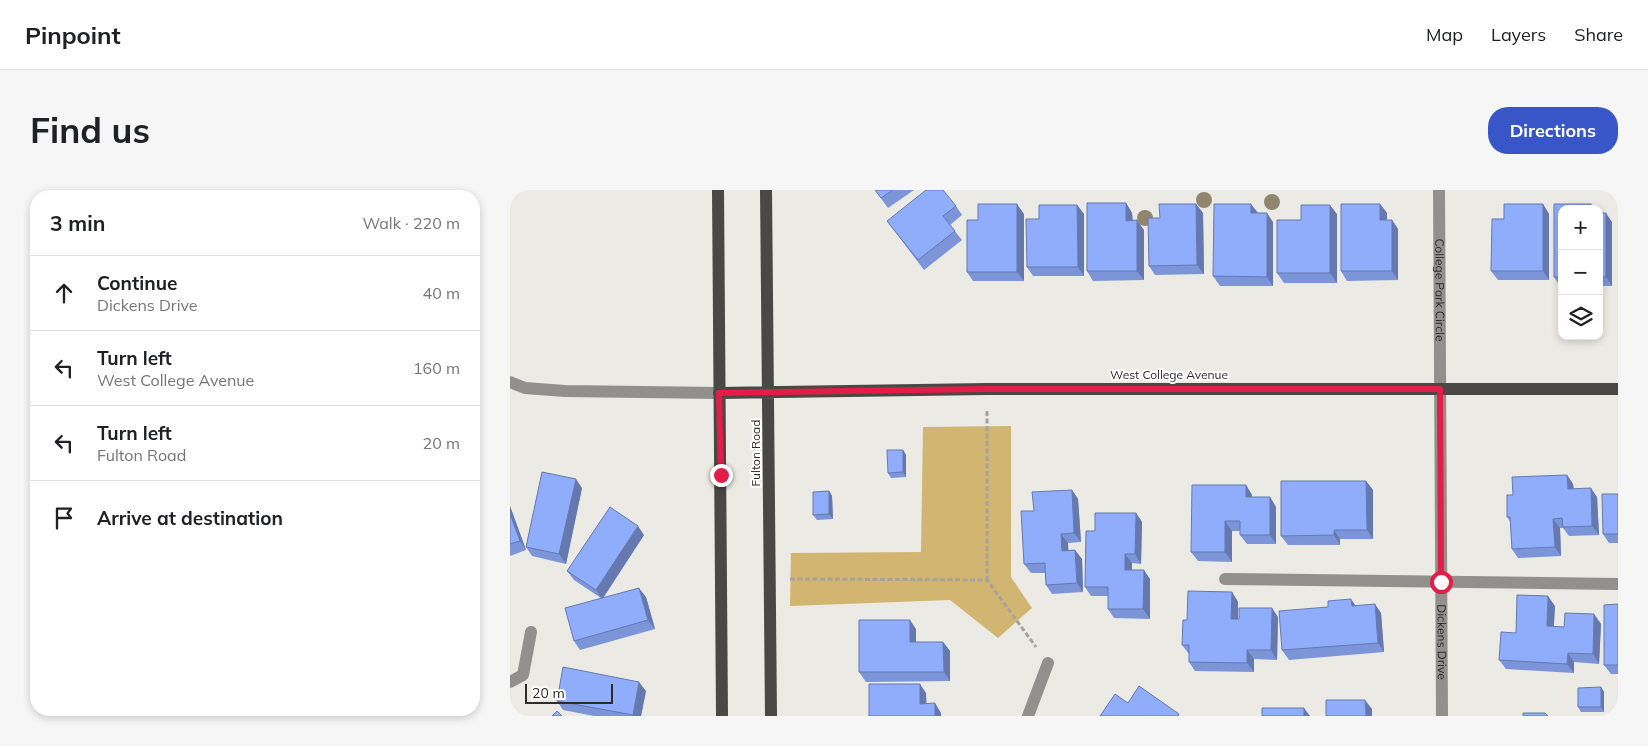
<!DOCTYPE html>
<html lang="en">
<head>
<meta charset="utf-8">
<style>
	:root { --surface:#fff; --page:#f6f6f6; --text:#202124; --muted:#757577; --line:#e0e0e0; --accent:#3856c7 }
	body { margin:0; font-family:Mulish,sans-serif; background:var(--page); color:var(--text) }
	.controls { position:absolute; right:15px; top:15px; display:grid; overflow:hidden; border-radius:10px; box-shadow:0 2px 8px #0003 }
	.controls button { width:45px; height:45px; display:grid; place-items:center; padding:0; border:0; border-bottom:1px solid var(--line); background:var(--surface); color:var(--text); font:25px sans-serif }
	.scale { position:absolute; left:15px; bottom:12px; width:88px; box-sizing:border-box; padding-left:5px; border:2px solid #2d2c2a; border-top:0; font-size:14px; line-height:18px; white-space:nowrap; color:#2d2c2a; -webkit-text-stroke:4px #fff; paint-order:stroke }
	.stop { position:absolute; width:15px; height:15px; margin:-11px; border:4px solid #e11d48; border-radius:50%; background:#fff }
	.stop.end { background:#e11d48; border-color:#fff; box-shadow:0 1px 5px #0008 }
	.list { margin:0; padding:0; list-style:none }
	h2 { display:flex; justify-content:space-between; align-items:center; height:65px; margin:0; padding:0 20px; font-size:21px }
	h2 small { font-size:16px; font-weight:400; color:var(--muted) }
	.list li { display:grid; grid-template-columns:32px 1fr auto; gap:15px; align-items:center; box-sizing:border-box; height:75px; padding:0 20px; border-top:1px solid var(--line) }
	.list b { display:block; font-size:19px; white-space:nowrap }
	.list p { margin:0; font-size:16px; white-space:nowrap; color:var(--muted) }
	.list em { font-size:16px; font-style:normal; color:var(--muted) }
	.icon { flex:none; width:28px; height:28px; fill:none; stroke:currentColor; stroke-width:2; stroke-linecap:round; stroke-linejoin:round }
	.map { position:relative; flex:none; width:1108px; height:526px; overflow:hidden; border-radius:20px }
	header { display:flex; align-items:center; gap:30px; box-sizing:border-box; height:70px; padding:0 25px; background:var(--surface); border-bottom:1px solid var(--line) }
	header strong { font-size:24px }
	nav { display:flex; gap:28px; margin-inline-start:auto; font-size:18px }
	.intro { display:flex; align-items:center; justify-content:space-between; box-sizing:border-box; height:120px; padding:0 30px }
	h1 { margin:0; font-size:35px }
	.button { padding:12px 22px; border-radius:20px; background:var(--accent); color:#fff; font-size:18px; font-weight:700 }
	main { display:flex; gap:30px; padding:0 30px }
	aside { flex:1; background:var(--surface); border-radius:20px; box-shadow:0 2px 8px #0003 }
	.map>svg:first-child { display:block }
	.green { fill:#d2b571 }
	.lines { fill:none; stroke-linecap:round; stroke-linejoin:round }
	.path { stroke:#a5a39e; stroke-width:3; stroke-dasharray:5 2.5; stroke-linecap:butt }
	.minor { stroke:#91908d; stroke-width:12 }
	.major { stroke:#4a4844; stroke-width:12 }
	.tree { fill:#90866e }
	.wall { fill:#7c95d9 }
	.shaded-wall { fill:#6579b0 }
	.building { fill:#90adfc; stroke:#6579b0 }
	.route { stroke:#e11d48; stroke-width:6 }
	.labels { text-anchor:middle; stroke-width:4; stroke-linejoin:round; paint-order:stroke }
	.street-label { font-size:12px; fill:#2d2c2a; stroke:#fff }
</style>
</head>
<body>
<header>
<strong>Pinpoint</strong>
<nav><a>Map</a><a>Layers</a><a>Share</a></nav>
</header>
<div class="intro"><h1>Find us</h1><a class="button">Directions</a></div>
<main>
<aside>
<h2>3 min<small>Walk · 220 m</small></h2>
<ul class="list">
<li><svg class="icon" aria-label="ahead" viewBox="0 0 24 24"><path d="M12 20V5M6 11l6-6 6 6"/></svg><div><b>Continue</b><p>Dickens Drive</p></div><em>40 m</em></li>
<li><svg class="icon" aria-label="left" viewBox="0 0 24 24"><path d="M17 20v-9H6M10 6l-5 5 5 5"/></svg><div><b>Turn left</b><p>West College Avenue</p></div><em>160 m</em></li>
<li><svg class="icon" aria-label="left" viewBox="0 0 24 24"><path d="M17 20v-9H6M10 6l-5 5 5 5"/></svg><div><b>Turn left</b><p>Fulton Road</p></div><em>20 m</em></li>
<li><svg class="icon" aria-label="arrive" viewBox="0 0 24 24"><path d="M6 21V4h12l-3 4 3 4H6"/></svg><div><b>Arrive at destination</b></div></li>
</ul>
</aside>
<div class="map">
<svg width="1108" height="526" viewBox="0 0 1108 526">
	<rect width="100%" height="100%" fill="#eceae4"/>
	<!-- green -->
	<path class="green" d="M501,236v151l21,31 -34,30 -48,-38 -160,6 1,-53 130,-1 2,-125z"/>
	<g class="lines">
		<!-- path -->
		<path class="path" d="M477,221v169
			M280,389l197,1 49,67"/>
		<!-- minor -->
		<g class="minor">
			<path id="s1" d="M929,0l3,526"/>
			<path d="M0,192l15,6 40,3 154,2"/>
			<path d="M715,389l393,5"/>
			<path d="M0,492l13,-7 8,-43"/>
			<path d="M518,526l20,-53"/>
		</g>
		<!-- major -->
		<path class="major" d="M208,0l4,526
			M256,0l5,526
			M209,203l268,-4h631"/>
	</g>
	<!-- trees -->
	<g class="tree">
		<circle cx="694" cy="10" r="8"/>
		<circle cx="762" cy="12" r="8"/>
		<circle cx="635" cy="28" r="8"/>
	</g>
	<!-- wall -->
	<path class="wall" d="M365,0h39l-26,18z
		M616,13l6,10 1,8 11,9v50l-51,1 -6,-10z
		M686,14l7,9 1,61 -49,1 -6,-9 11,-48z
		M870,14l7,9v7h5l6,9v51l-51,1 -6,-10z
		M1033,14l6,10v66h-51l-7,-9 13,-52z
		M1044,14h37l4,5h-33v77h-2l-6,-9z
		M567,15l7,9v62h-51l-6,-9 12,-48z
		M446,16l6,9 -12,10 12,15 -38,30 -37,-49z
		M748,23l15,9v64h-53l-7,-10z
		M1089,23l13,9v64h-13z
		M514,24v67h-51l-6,-9 11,-52z
		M827,24v69h-53l-7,-10 24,-53z
		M393,260l3,5v22l-15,1 -3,-5z
		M1057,285l6,9 1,5 23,8 2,38 -30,1 -6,-8h-3l1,28 -43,2 -6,-9 -2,-28 -3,-4 6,-22z
		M856,291l7,9v49h-33v6h-52l-7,-9z
		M736,295l6,10v2h18l6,10v37h-29l-7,-9v-4h-8v31l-34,-1 -7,-9z
		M72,298l-16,76 -34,-8 -6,-9z
		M562,300l6,9 3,43 -13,1v7h7l7,9 1,33 -31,2 -6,-9 -1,-12h-14l-7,-9 10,-53z
		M319,301l3,5 1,23 -16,1 -4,-5z
		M1108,304v49h-9l-6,-9z
		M0,316l16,44 -16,6z
		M626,323l6,9 -1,42 -9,-1v7l18,9v40l-36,-1 -6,-9v-13h-17l-6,-9 10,-56z
		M134,345l-40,62h42l9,32 -75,21 -6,-9 27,-43 -27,-18 -7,-9z
		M722,402l6,10v17l40,-2 -1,43 -23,-1v13l-59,-1 -6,-9v-8l-7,-9 5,-25z
		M1108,414v70h-7l-7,-9z
		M846,416l25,7 3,39 -95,8 -7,-10z
		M1045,416l-1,20 10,1 30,-13 7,10 -2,40 -25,-2v11l-68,-4 -7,-9 17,-27z
		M406,439v13h27l7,9v30l-84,1 -7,-10z
		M1091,497l3,5v20h-23l-3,-5z
		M136,501l-5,25h-47l-31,-6 -6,-9z"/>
	<!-- shaded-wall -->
	<path class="shaded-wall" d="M616,13l6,10 1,17 -7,-9z
		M507,14l7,10v67l-7,-9z
		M686,14l7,9 1,61 -7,-9z
		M741,14l7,9h-7z
		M870,14l7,9v16l-7,-9z
		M1033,14l6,10v66l-6,-9z
		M567,15l7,9v62l-6,-9z
		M820,15l7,9v69l-7,-10z
		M757,23l6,9v64l-6,-9z
		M1096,23l6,9v64l-6,-9z
		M627,30l7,10v50l-7,-9z
		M882,30l6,9v51l-6,-9z
		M393,260l3,5v22l-3,-5z
		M1057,285l6,9 1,14 -6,-9z
		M66,289l6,9 -16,76 -7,-10z
		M856,291l7,9v49l-6,-9z
		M736,295l6,10v11l-6,-9z
		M1081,298l6,9 2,38 -7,-9z
		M562,300l6,9 3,43 -7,-9z
		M319,301l3,5 1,23 -4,-5z
		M760,307l6,10v37l-6,-9z
		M0,316l16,44 -6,-9 -10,-27z
		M626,323l6,9 -1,42 -6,-10z
		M1043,329l7,9 1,28 -6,-9z
		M715,331l7,10v31l-7,-10z
		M128,336l6,9 -42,64 -6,-9z
		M824,340l6,9v6l-6,-10z
		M551,344l7,9 1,17 -7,-9z
		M565,360l7,9 1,33 -6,-9z
		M615,364l7,9v16l-7,-9z
		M634,380l6,9v40l-7,-10z
		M129,398l7,9 9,32 -7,-9z
		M722,402l6,10v26l-7,-9z
		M1038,406l7,10 -2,29 -6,-9z
		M841,409l7,10 -6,-3z
		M865,414l6,9 3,39 -6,-9z
		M762,418l6,9 -1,43 -6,-10z
		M1084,424l7,10 -2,40 -6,-10z
		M400,430l6,9v22l-6,-9z
		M433,452l7,9v30l-6,-9z
		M737,460l7,9v13l-7,-9z
		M1058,463l6,9v11l-7,-9z
		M129,492l7,9 -5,25h-8v-1z
		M410,494l6,9 1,20 -7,-9z
		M1091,497l3,5v20l-3,-5z
		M855,510l7,9v7h-6z
		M425,513l6,10v3h-6z
		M1,518l6,8h-4z
		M794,518l6,8h-6z"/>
	<!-- building -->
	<path class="building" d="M365,0h18l-12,8z
		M416,0h17l13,16 -13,10 12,15 -37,29 -31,-39z
		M577,13h39v18l11,-1v51h-50z
		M468,14h39v68h-50v-52h11z
		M649,14h37l1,61 -48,1 -1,-48h12z
		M704,14h37v9h16v64l-54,-1z
		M831,14h39v16h12v51h-51z
		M994,14h39v67h-52l1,-52h12z
		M1044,14h37v5h-29v68h-8z
		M529,15h38l1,62h-51l-1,-48h13z
		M791,15h29v68h-53v-53h24z
		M1089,23h7v64h-7z
		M377,260h16v22l-15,1z
		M32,282l34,7 -17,75 -33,-7z
		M1057,285l1,14 23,-1 1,38 -29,1 -1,-9 -9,1 2,28 -43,2 -2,-32h-3v-22h6l-1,-18z
		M771,291h85l1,49h-33v5l-53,1z
		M682,295h54v12h24v38h-30v-14h-15v31h-34z
		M562,300l2,43 -13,1 1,17 13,-1 2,33 -31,2 -1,-22 -21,1 -3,-53h13l-2,-19z
		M319,301v23l-16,1v-23z
		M1092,304h16v40h-15z
		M100,317l28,19 -42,64 -29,-19z
		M585,323h41l-1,41h-10v16h19l-1,39h-35v-22h-23l1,-56h9z
		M0,324l10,27 -10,3z
		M129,398l9,32 -74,21 -9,-33z
		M678,401l44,1 -1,27h8v-11h33l-1,42h-24v13l-58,-1v-17h-7l1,-25h4z
		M1007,405l31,1 -1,30 17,1 1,-14 29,1 -1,40 -25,-1 -1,11 -68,-4 2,-28 15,1z
		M841,409l1,7 23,-2 3,39 -96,7 -3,-39 49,-4v-6z
		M1108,414v61h-14v-60z
		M349,430h51v22h33l1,30h-85z
		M53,477l76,15 -6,33 -76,-14z
		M359,494h51v20l15,-1v13h-66z
		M629,496l40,28 -1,2h-78l15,-22 13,9z
		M1091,497v20h-23v-19z
		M816,510h39l1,16h-40z
		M1,518l2,8h-3v-7z
		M752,518h42v8h-42z
		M47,521l5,5h-10z
		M1013,523h22l3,3h-25z"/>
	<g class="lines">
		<!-- route -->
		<path class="route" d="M211,285l-2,-82 267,-4h454l1,193"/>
	</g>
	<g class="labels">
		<!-- street labels -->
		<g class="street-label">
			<text dy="4" stroke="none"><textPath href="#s1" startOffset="100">College Park Circle</textPath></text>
			<text x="659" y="189">West College Avenue</text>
			<text transform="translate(246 263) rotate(-90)" y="4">Fulton Road</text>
			<text dy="4" stroke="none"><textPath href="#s1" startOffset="452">Dickens Drive</textPath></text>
		</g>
	</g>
</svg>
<div class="controls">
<button>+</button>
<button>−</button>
<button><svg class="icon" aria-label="layers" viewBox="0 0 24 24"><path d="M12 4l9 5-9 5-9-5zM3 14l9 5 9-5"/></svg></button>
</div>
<div class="scale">20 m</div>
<div class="stop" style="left:931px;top:392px"></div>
<div class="stop end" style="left:211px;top:285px"></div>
</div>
</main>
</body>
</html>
